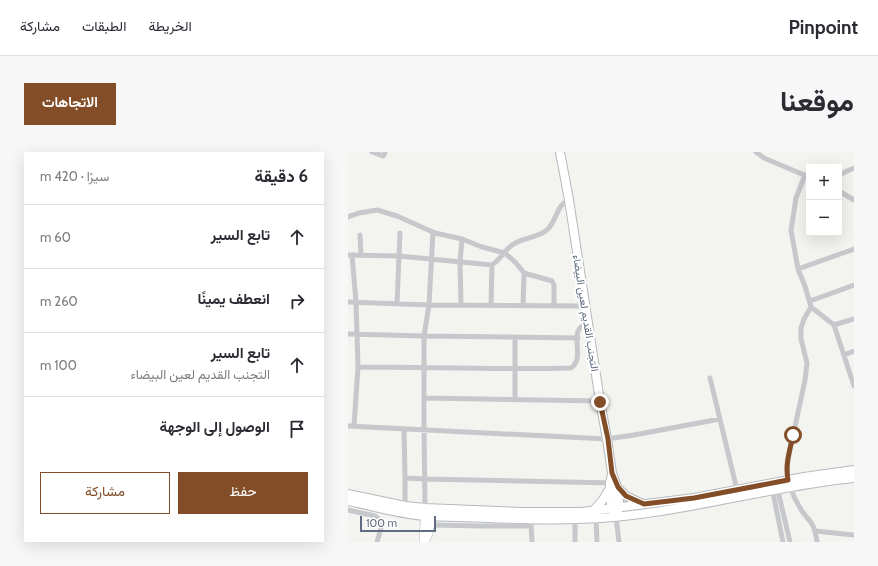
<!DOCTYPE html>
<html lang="ar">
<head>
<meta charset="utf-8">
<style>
	:root { --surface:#fff; --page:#f7f7f7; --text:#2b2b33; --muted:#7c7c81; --line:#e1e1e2; --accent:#824d27 }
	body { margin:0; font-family:Cabin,Vazirmatn,sans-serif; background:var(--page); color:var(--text); direction:rtl }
	.controls { position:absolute; right:12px; top:12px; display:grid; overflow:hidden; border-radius:0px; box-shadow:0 4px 16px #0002 }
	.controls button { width:36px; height:36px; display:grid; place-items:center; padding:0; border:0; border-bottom:1px solid var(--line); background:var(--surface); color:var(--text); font:20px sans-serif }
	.scale { position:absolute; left:12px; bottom:10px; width:76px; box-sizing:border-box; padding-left:4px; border:2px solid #616d82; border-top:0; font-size:11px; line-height:14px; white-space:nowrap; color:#616d82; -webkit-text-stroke:3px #fff; paint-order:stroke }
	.stop { position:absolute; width:12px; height:12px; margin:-9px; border:3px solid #824d27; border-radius:50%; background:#fff }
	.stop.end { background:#824d27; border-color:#fff; box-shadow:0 1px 4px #0008 }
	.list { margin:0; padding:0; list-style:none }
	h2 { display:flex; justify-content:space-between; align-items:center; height:52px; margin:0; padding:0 16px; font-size:17px }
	h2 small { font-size:13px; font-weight:400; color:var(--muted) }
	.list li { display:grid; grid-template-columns:26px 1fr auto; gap:12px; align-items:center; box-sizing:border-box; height:64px; padding:0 16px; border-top:1px solid var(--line) }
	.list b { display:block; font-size:15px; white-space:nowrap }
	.list p { margin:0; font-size:13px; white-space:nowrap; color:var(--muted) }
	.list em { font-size:13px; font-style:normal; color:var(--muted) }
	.actions { display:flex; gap:8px; padding:12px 16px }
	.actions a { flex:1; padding:9px 0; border:1px solid var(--accent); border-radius:0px; text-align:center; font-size:14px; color:var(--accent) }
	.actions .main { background:var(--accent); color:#fff }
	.icon { flex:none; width:22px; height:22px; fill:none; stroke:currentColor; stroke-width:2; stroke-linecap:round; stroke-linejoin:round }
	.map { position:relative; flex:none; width:506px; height:390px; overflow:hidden; direction:ltr; border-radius:0px }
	header { display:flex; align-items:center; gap:24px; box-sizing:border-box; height:56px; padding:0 20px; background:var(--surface); border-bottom:1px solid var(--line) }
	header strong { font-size:19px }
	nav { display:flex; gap:22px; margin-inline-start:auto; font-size:14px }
	.intro { display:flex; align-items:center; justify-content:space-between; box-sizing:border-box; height:96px; padding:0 24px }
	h1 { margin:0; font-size:28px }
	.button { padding:10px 18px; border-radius:0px; background:var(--accent); color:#fff; font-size:14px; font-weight:700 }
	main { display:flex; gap:24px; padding:0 24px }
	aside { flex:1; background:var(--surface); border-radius:0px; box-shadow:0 4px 16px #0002 }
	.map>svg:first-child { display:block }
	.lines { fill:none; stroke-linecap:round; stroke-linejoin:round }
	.secondary-casing { stroke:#b5b9be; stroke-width:8 }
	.primary-casing { stroke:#b6b9bd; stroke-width:10 }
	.street { stroke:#c6c8cc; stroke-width:5 }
	.secondary { stroke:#fff; stroke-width:7 }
	.primary { stroke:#fff; stroke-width:8 }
	.route { stroke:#824d27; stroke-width:5 }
	.labels { text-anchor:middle; stroke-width:4; stroke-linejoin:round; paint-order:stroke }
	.street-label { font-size:11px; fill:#616d82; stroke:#fff }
</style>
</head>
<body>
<header>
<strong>Pinpoint</strong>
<nav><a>الخريطة</a><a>الطبقات</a><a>مشاركة</a></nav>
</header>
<div class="intro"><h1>موقعنا</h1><a class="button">الاتجاهات</a></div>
<main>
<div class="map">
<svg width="506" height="390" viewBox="0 0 506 390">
	<rect width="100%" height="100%" fill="#f3f4ef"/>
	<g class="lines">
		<defs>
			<path id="secondary" d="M75,390v-5l2,-27
				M77,390l4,-8 4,-22"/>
			<path id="primary" d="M212,0l9,48 31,201 7,38 5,34 5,14 2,15 -1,10
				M264,322l-2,9 1,25 2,3
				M269,335l9,9 17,8
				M0,342l57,12 20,2 97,4h60l112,-14 110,-21 50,-7
				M0,349c25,5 51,13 77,15 21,1 43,1 64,2 50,2 101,3 151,-4 71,-9 142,-29 214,-36
				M245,359l9,-10 8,-13"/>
		</defs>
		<!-- secondary casing -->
		<use href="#secondary" class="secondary-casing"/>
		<!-- primary casing -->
		<use href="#primary" class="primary-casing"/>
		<!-- street -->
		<path class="street" d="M24,0l11,4 1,-1 1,-3
			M408,0l8,6 45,19
			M457,23l-9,23 -5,32 7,39 7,17 6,21 -7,12 -3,9v11l6,24 -2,17 -18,84c-1,17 6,33 15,47 3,5 7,8 10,13 3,5 4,12 5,18
			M491,24l6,-4 9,-4
			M491,39l15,9
			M0,65l11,-4 18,-3 20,6 38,17 27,6 20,8 23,6 11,10 8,10 -1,33
			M12,83l1,20
			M0,103l51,1 93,9c8,-5 12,-14 20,-20 10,-7 25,-7 35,-15 10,-9 9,-25 22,-30
			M4,103l4,47 2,65 -4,59
			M450,117l56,-20
			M176,121l28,8 2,4v21
			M462,149l44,-16
			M0,150l81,3 156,1
			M49,152l3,-71
			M113,153l-1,-43 2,-23
			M143,154l1,-41
			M463,155l23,18
			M506,167l-20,6 20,61
			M0,182l76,2 154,2
			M496,203l10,-4
			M10,215c71,0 142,3 213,1 12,-8 3,-25 7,-37 2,-4 6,-7 9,-9
			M362,226l27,112
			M76,246l176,3
			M167,248v-63
			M0,274l259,13 27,-4 86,-16
			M56,277l1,49 20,1 188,4
			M429,335l13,55
			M424,336l11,54
			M57,355v-29
			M77,356l-1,-82v-90l5,-31 4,-73
			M0,358l27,6 5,4 1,8 -4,14
			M268,365l3,25
			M227,367v23
			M248,367l1,23
			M183,372l1,18
			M83,373l51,1h49
			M467,379l39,4"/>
		<!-- secondary -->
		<use href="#secondary" class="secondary"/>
		<!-- primary -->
		<use href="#primary" class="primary"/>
	</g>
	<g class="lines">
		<!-- route -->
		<path class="route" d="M252,250l8,37 4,34 6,14 8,9 18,8 50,-6 94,-18c-3,-16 2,-30 5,-45"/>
	</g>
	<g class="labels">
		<!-- street labels -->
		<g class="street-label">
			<text transform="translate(238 161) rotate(81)" y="4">التجنب القديم لعين البيضاء</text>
		</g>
	</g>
</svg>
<div class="controls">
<button>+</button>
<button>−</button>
</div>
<div class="scale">100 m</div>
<div class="stop" style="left:445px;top:283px"></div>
<div class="stop end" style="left:252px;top:250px"></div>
</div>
<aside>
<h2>6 دقيقة<small>سيرًا · 420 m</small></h2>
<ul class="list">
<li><svg class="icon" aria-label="ahead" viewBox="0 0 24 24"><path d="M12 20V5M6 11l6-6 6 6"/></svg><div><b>تابع السير</b></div><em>60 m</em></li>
<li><svg class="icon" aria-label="right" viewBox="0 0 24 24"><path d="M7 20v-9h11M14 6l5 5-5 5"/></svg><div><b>انعطف يمينًا</b></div><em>260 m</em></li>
<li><svg class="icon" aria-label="ahead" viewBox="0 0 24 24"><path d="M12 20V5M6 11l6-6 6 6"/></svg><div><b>تابع السير</b><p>التجنب القديم لعين البيضاء</p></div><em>100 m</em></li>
<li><svg class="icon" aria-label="arrive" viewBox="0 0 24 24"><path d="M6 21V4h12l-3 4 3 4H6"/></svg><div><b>الوصول إلى الوجهة</b></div></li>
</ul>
<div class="actions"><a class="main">حفظ</a><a>مشاركة</a></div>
</aside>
</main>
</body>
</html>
